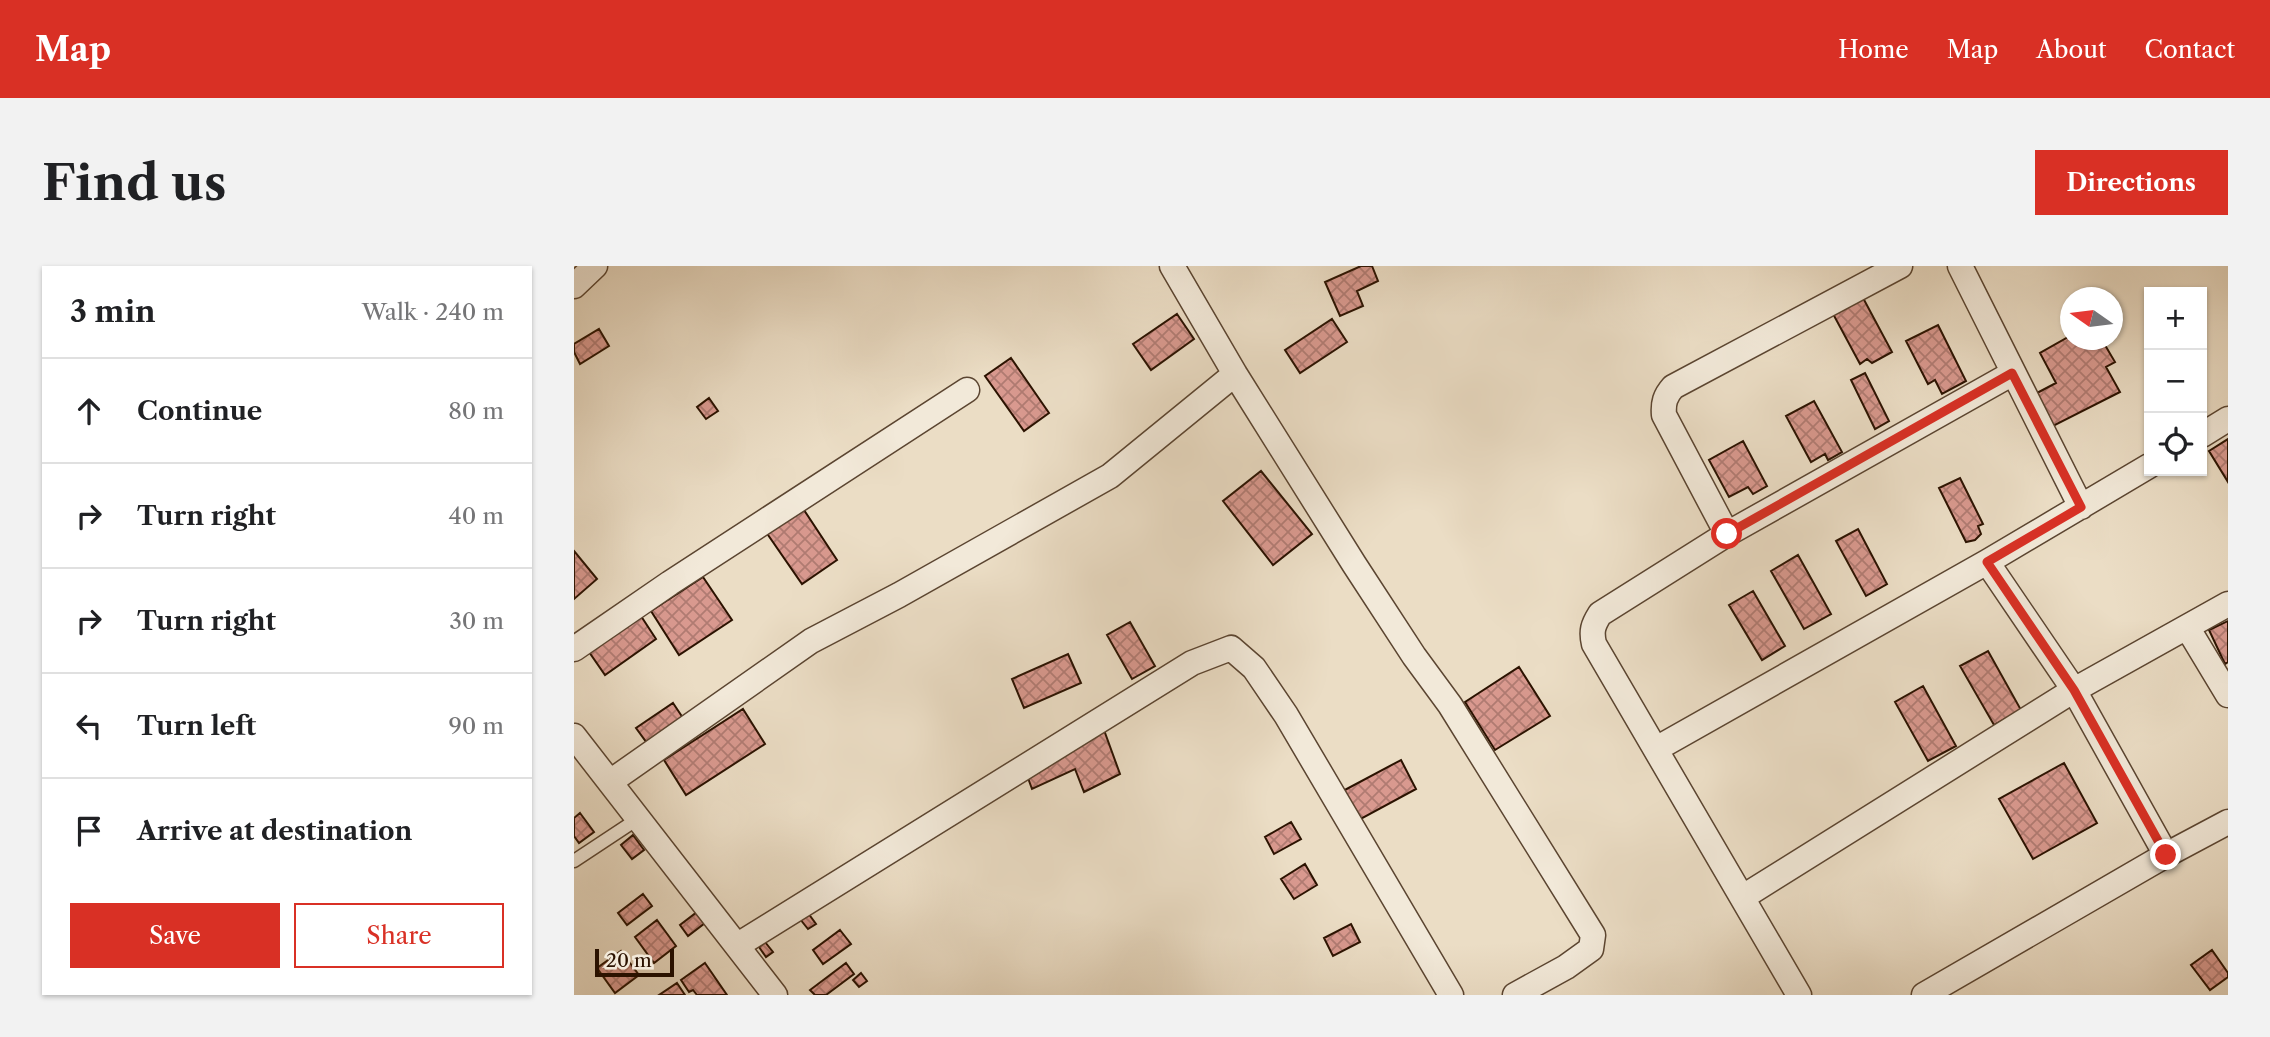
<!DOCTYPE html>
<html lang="en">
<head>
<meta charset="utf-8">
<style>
	:root { --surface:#fff; --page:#f2f2f2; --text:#202124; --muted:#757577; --line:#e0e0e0; --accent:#d93025 }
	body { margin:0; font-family:"Libre Caslon Text",serif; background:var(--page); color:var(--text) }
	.controls { position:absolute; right:21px; top:21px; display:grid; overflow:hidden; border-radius:0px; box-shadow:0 2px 5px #0004 }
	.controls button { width:63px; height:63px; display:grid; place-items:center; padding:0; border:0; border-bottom:2px solid var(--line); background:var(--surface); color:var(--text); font:35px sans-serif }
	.compass { position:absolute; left:1486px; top:21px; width:63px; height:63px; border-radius:50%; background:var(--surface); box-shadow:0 2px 5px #0004; rotate:284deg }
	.scale { position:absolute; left:21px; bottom:18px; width:79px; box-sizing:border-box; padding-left:7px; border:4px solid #2b1200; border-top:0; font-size:19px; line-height:24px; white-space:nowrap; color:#2b1200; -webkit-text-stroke:5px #f2e9d9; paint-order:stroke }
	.stop { position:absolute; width:21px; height:21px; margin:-16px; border:5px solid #d93025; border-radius:50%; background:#fff }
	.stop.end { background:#d93025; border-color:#fff; box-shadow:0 2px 7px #0008 }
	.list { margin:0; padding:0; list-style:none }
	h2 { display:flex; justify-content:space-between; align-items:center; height:91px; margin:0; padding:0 28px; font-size:30px }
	h2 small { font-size:23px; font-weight:400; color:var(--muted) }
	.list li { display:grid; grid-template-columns:46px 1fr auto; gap:21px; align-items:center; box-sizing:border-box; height:105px; padding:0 28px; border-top:2px solid var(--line) }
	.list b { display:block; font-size:26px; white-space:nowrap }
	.list em { font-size:23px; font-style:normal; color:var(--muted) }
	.actions { display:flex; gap:14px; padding:21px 28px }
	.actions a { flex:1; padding:16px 0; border:2px solid var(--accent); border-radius:0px; text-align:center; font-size:24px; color:var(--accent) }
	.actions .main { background:var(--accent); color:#fff }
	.icon { flex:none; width:38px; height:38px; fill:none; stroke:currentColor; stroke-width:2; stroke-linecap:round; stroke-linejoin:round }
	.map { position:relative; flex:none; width:1654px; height:729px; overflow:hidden; border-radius:0px }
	header { display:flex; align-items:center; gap:42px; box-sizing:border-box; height:98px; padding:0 35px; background:var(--accent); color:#fff }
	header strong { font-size:33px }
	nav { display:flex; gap:38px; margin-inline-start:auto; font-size:24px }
	.intro { display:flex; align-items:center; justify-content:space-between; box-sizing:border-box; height:168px; padding:0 42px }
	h1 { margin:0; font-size:49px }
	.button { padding:18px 32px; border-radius:0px; background:var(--accent); color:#fff; font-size:24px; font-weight:700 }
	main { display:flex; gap:42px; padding:0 42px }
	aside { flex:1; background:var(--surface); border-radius:0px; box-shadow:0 2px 5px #0004 }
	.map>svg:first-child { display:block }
	.building { fill:url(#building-cross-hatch); stroke:#2b1200; stroke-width:2 }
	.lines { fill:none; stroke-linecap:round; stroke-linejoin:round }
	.service-casing { stroke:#5b4531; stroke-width:15 }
	.minor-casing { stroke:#5b4531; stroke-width:27 }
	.service { stroke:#f2e9d9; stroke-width:12 }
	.minor { stroke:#f2e9d9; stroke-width:24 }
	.route { stroke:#d93025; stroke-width:9 }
</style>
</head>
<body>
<header>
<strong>Map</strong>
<nav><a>Home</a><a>Map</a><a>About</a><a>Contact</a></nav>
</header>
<div class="intro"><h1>Find us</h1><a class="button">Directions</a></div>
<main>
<aside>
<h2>3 min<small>Walk · 240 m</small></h2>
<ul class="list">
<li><svg class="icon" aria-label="ahead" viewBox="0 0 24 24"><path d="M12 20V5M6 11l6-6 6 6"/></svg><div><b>Continue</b></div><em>80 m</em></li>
<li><svg class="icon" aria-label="right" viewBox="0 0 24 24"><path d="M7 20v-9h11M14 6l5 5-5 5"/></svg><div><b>Turn right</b></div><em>40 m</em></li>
<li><svg class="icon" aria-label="right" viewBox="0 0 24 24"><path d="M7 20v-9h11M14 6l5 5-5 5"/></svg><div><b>Turn right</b></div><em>30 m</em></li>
<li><svg class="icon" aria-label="left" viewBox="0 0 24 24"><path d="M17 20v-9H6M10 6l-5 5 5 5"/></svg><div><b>Turn left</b></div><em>90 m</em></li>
<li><svg class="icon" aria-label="arrive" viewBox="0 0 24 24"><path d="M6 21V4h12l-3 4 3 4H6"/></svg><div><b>Arrive at destination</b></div></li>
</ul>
<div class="actions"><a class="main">Save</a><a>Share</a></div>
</aside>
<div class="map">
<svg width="1654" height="729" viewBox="0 0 1654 729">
	<defs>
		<pattern id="building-cross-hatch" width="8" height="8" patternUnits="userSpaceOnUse" patternTransform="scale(1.75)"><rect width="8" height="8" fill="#d9998f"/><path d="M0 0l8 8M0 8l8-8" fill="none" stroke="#b07b72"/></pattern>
	</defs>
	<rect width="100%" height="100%" fill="#ebddc5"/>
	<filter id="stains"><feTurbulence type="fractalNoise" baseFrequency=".00286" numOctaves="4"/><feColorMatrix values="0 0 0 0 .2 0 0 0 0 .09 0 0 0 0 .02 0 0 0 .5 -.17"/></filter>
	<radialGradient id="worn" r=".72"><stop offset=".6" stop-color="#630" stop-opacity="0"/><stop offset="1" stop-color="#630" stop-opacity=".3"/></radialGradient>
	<!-- building -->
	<path class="building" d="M787,0h11l6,15 -21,10 6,15 -23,10 -15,-34z
		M1288,30l30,56 -20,11 -5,-4 -7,5 -28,-52z
		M603,48l17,25 -43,31 -18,-26z
		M758,53l15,23 -47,31 -15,-23z
		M1364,59l28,56 -24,13 -7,-14 -7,4 -22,-43z
		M25,63l10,17 -29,18 -6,-12v-8z
		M1496,70v4h32l13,22 -9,5 14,25 -67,34 -18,-32 21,-11 -16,-30z
		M437,92l38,55 -25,18 -39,-55z
		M1291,107l24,48 -14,8 -24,-49z
		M135,132l9,13 -12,8 -9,-12z
		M1240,135l28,51 -14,8 -3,-6 -14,8 -25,-46z
		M1654,173v43l-19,-31z
		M1169,175l24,45 -14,8 -5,-7 -19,10 -20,-37z
		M687,205l51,63 -39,31 -50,-64z
		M1386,212l23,46 -5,2 3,8 -6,6 -9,2 -27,-54z
		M228,241l35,53 -35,24 -36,-52z
		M1284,263l29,55 -21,12 -30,-55z
		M0,285l23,28 -23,20z
		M1224,289l33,59 -27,15 -33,-58z
		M129,311l29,43 -53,35 -28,-44z
		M1179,325l32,55 -23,14 -33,-55z
		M65,347l17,26 -51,36 -18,-26z
		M1654,355v41l-3,2 -16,-34z
		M556,356l25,44 -23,13 -25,-44z
		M1414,385l33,59 -27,15 -34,-59z
		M494,388l13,29 -57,25 -12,-29z
		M945,401l31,49 -55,34 -30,-48z
		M1349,420l33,60 -28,15 -33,-59z
		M99,437l10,15 -36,25 -11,-15z
		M169,443l22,35 -79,51 -22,-35z
		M526,453l20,55 -36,18 -9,-23 -43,20 -8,-22z
		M827,494l15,29 -59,32 -16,-29z
		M1490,497l33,60 -64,36 -34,-60z
		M6,547l14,19 -15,11 -5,-7v-18z
		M717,556l10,17 -27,15 -9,-17z
		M59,569l11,15 -12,9 -11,-14z
		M731,598l12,21 -23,14 -13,-20z
		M69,628l9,12 -25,19 -9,-12z
		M123,646l8,11 -17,13 -8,-11z
		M234,647l8,11 -8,5 -8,-10z
		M83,654l19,26 -22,17 -19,-26z
		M777,658l9,18 -27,14 -9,-18z
		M266,664l11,14 -28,20 -10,-14z
		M191,676l8,10 -7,5 -7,-10z
		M1638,684l16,23v4l-18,13 -19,-25z
		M47,685l18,24 -24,18 -18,-25z
		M131,697l22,32h-30l-4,-5 -4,2 -8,-12z
		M272,697l8,11 -28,21h-11l-5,-5z
		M287,707l6,8 -8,6 -6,-7z
		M103,717l8,12h-26z"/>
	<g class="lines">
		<defs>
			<path id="service" d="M0,595l65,-43"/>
			<path id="minor" d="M598,0l63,108 119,190 60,92 36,49 143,230 -2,14 -25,18 -51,28
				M1386,0l121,241
				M0,20l21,-20
				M1628,169l26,-16
				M1153,268l-63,-119c-1,-12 1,-19 9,-28l227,-121
				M1413,296l87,128 92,165
				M1613,361l41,68
				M0,383l96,-66 297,-193
				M0,470l201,259
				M1082,483l331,-187 162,-96
				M36,516l201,-141 88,-46 211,-119 125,-102
				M1169,631l331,-207 154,-86
				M164,679l454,-282 39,-15 23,20 32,47 165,280
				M1225,729l-205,-351c-3,-13 -1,-19 6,-30l127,-80 286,-161
				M1350,729l242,-140 62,-33"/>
		</defs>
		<!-- service casing -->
		<use href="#service" class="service-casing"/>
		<!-- minor casing -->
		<use href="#minor" class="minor-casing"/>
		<!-- service -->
		<use href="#service" class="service"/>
		<!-- minor -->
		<use href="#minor" class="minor"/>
	</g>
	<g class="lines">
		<!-- route -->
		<path class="route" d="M1153,268l285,-161 69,134 -94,55 87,128 92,165"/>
	</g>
	<rect width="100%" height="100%" filter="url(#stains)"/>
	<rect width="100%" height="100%" fill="url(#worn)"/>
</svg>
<div class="controls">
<button>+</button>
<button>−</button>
<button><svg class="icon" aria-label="locate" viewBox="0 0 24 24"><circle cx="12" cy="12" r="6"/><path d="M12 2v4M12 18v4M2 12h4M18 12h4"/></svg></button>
</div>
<svg class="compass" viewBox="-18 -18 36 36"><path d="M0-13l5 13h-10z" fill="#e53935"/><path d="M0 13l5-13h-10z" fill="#757577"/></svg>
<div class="scale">20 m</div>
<div class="stop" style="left:1153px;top:268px"></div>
<div class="stop end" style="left:1592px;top:589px"></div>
</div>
</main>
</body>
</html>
